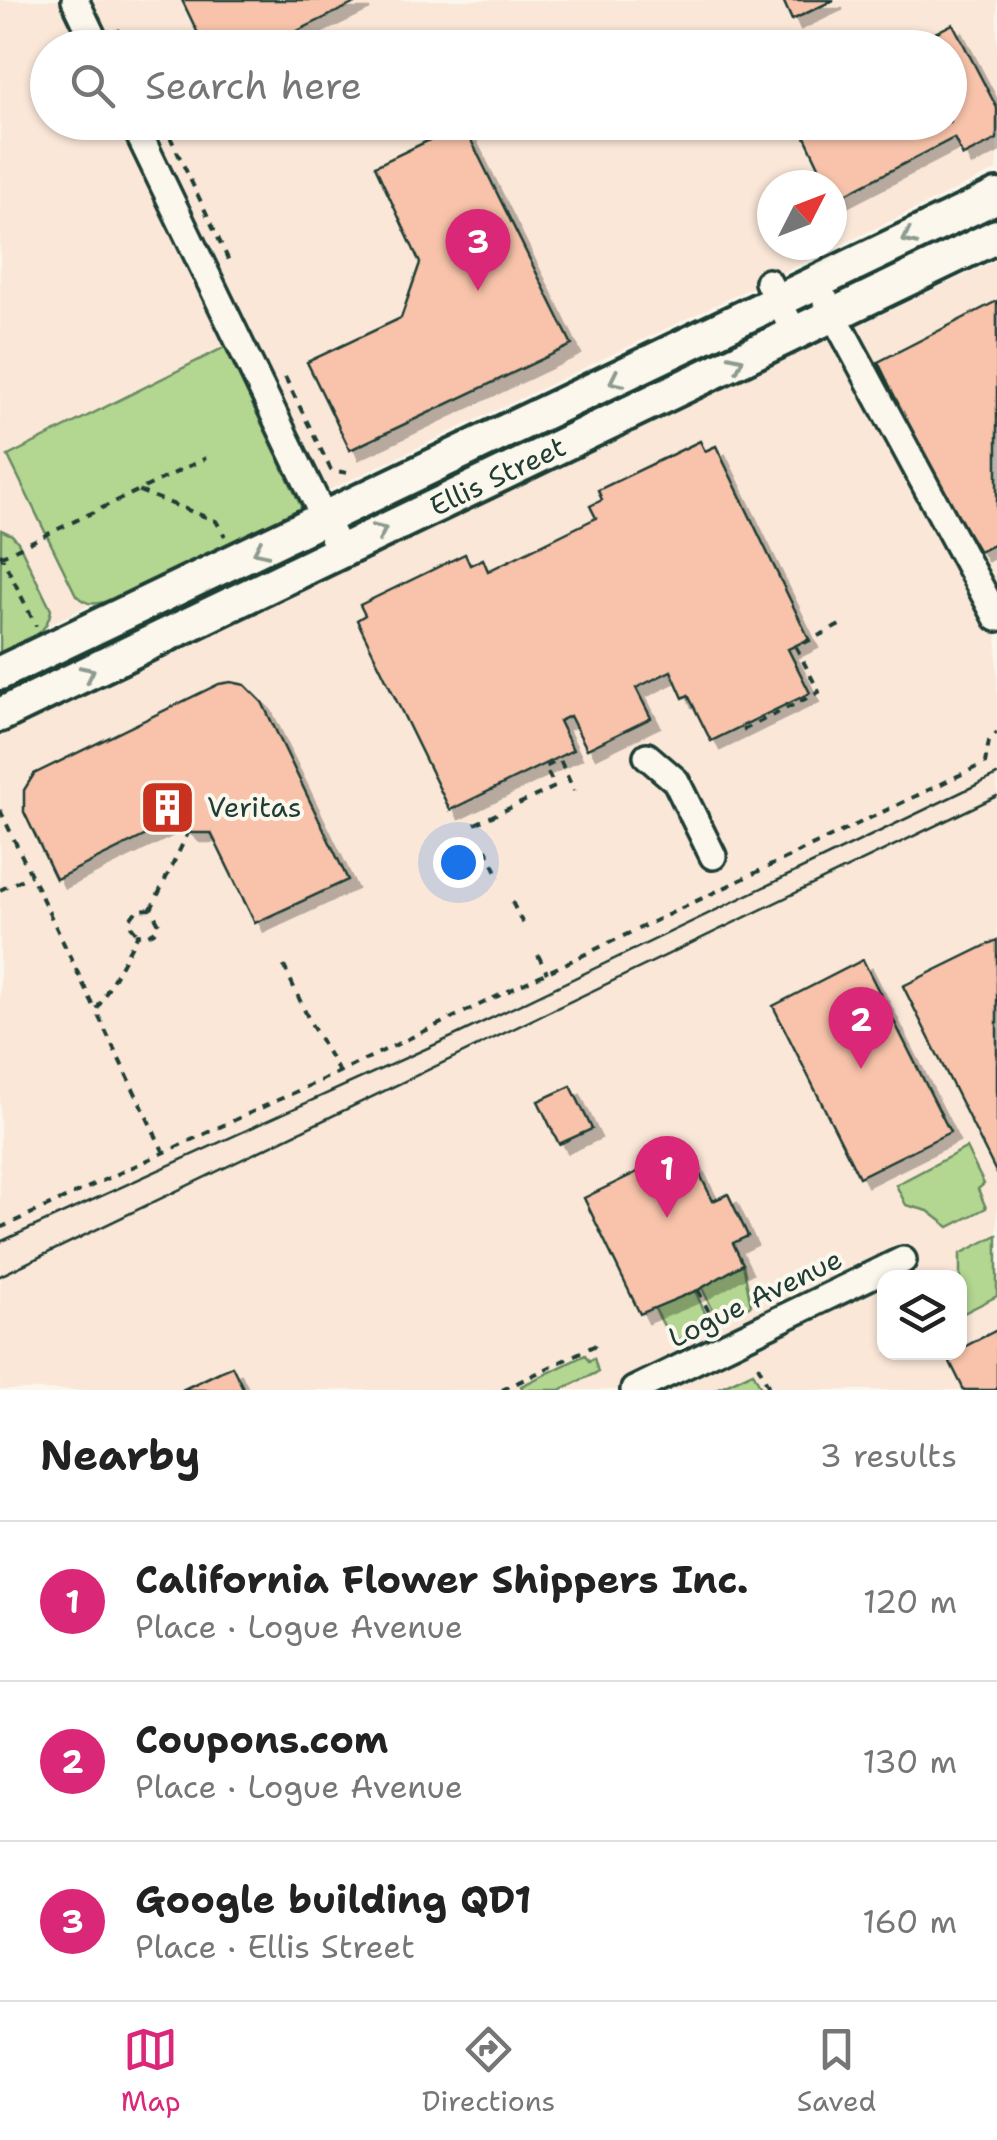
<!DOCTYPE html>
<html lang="en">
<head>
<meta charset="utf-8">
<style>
	:root { --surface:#fff; --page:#f2f2f2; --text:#222; --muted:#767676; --line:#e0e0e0; --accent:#db2777 }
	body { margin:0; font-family:"Shantell Sans",sans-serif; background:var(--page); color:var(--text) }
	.controls { position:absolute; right:30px; bottom:30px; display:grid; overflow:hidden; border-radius:20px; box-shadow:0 2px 8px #0004 }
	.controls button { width:90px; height:90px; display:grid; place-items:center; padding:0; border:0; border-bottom:2px solid var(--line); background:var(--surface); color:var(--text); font:50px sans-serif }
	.compass { position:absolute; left:757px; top:170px; width:90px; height:90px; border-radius:50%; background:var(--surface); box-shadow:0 2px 8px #0004; rotate:48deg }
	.you { position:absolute; left:458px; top:862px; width:35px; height:35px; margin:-25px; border:8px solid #fff; border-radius:50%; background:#1a73e8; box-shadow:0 0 0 15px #1a73e833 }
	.badge { display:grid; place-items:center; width:65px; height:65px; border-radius:50%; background:var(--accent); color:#fff; font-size:32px; font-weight:700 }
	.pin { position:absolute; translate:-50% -82px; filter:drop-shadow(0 2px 5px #0008) }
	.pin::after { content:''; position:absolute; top:52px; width:35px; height:30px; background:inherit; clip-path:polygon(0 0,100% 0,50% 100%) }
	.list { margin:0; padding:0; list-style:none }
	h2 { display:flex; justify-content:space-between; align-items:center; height:130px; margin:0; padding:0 40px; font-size:42px }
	h2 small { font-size:32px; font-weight:400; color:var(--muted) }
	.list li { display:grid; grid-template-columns:65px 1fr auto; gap:30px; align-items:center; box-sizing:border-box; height:160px; padding:0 40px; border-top:2px solid var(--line) }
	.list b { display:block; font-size:38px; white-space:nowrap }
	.list p { margin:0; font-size:32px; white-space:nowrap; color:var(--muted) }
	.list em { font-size:32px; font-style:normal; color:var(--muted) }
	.icon { flex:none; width:55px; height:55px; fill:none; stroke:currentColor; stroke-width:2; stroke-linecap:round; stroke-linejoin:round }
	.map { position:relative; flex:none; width:997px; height:1390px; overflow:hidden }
	.search { position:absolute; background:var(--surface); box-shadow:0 2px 8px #0004; left:30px; right:30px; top:30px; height:110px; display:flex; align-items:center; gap:25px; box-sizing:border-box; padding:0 35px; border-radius:55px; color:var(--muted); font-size:38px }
	.sheet { height:610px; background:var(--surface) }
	nav { display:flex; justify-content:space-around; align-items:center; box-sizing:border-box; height:140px; border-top:2px solid var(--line); background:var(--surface); font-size:28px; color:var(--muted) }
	nav a { display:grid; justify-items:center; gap:5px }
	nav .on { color:var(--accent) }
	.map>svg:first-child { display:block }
	.built { fill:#fae7d8; fill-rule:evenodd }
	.green { fill:#b3d691; stroke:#698a62; stroke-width:2.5 }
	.building { fill:#f8c3aa; stroke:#1f3d34; stroke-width:2.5; filter:url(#shadow) }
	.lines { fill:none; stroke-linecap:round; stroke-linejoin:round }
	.minor-casing { stroke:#1f3d34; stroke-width:32 }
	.major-casing { stroke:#1f3d34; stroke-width:40 }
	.path { stroke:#1f3d34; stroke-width:4; stroke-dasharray:8 8; stroke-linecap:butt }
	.minor { stroke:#fbf7ec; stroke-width:25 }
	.major { stroke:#fbf7ec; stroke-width:32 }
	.tram { stroke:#1f3d34; stroke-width:2.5 }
	.oneway { stroke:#8d9a90 }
	.labels { text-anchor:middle; stroke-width:8; stroke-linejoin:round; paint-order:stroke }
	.street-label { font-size:28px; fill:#1f3d34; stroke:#fbf7ec }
	.poi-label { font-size:28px; fill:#1f3d34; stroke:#fbf7ec; text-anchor:start }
</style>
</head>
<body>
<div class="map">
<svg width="997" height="1390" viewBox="0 0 997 1390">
	<defs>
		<filter id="shadow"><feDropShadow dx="9" dy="9" stdDeviation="0" flood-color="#0004"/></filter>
	</defs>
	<rect width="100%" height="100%" fill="#fbf7ec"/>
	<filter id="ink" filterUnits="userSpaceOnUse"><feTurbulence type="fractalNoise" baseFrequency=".01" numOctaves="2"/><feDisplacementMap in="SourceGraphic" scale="20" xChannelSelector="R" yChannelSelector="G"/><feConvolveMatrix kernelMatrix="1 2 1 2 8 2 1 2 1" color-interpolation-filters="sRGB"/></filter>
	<g filter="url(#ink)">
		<!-- built -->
		<path class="built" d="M0,0h997v170l-997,478zM48,48h902v74h-902zM772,185h60v60h-60z
			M997,260v1130h-997v-660zM884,1278h76v74h-76z"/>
		<!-- green -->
		<path class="green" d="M225,347l77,161 -181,88c-18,6 -31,14 -45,-1l-68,-139z
			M1,530l11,5 6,7 33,68c-5,29 -27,31 -51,43z
			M966,1148l18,36 -6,5 8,19 -37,19 -21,-16 -22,-6 -10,-20z
			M997,1235v61l-37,19v-61z
			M743,1264l8,41 -33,16 -16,-33z
			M695,1291l15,33 -37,19 -19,-36z
			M585,1355l4,6 5,-3 4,14 -38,18h-37l-2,-4z
			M753,1372l9,18h-47z"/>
		<!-- building -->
		<path class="building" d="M182,0h179l-99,48h-57z
			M783,0h51l-42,20z
			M953,24l44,84v31l-34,17 -9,-18 -122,63v-16h-8l-3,-7 3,-1 -26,-55h152v-74h-45z
			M463,124l109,221 -222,105 -43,-88 94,-44 19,-55 -45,-97z
			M997,301v242l-18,9 -54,-93 -47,-97z
			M700,441l5,10 11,-5 93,193 -21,10 22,44 -99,48 -23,-46 -5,3 -12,-27 -35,17 15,30 -64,31 -17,-33 -11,5 14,29 -123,60 -93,-190 8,-5 -5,-10 105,-51 5,11 13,-6 5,12 108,-53 -6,-12 12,-6 -4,-10z
			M231,682l14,3 17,17 86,178 -93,43 -44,-90h-20l-14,-13 -121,59 -32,-67v-22l10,-16 185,-90z
			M997,940v234l-94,-188z
			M863,960l87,172 -91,45 -86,-171z
			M571,1086l21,43 -33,15 -21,-43z
			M687,1148l26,53 15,-7 20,42 -15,7 10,21 -45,26 -58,24 -56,-116z
			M997,1330v60h-33l-17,-34 13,-4v-3z
			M232,1366l12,24h-62z"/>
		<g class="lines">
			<defs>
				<path id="minor" d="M75,0l23,48
					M133,122l207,429
					M768,282l27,51
					M826,301l171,317
					M647,756l29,25 37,75
					M634,1390l269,-130"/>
				<g id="major">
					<path d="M0,673l997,-477"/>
					<path id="s1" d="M0,715l997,-479"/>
				</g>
			</defs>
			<!-- minor casing -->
			<use href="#minor" class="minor-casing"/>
			<!-- major casing -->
			<use href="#major" class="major-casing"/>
			<!-- path -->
			<path class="path" d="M118,29l9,19
				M163,122l68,143
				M285,377l46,93 22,4
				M139,491l77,30 9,15
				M0,553l36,73
				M0,557l206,-99
				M743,730l76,-38 -23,-45 50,-25
				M0,810l96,201
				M475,824l80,-37 -10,-20 15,-7 14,31
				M486,849l14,29
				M0,890l31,-15
				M512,902l14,28
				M136,932l-5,-6v-8l6,-8 14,-1
				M538,955l9,18
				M284,966l26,56 29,50
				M164,1153l-68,-142 42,-77 8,2 8,-4 5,-8 -8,-15 38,-78
				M0,1228l339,-156 646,-309 4,-22 8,-9
				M698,1290l16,32
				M758,1365l12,25
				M502,1390l100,-48"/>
			<!-- minor -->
			<use href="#minor" class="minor"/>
			<!-- major -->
			<use href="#major" class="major"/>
			<!-- tram -->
			<path class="tram" d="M0,1242l454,-206 543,-261
				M0,1276l997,-480"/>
		</g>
		<!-- one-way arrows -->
		<defs><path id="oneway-chevron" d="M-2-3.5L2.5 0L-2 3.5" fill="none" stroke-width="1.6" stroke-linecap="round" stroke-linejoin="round" transform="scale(2.5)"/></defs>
		<g class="oneway">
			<use href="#oneway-chevron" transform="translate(909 238) rotate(154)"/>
			<use href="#oneway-chevron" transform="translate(737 362) rotate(-26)"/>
			<use href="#oneway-chevron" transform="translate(616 380) rotate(154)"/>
			<use href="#oneway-chevron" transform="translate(380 531) rotate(-25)"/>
			<use href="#oneway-chevron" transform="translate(260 550) rotate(155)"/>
			<use href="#oneway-chevron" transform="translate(88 673) rotate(-26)"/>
		</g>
	</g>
	<!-- icons -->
	<defs>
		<symbol id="building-square" viewBox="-11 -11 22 22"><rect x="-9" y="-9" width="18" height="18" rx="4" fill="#c8321e" stroke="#fbf7ec"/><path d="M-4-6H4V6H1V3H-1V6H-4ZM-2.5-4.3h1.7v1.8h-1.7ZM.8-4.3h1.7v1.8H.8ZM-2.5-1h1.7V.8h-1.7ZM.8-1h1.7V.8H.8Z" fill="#fff"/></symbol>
	</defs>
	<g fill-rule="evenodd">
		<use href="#building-square" x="136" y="776" width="63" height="63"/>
	</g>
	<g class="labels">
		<!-- street labels -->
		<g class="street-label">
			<text dy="10" stroke="none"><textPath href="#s1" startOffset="552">Ellis Street</textPath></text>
			<text transform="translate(755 1298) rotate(-26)" y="10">Logue Avenue</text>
		</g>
		<!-- poi labels -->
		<g class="poi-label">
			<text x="207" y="817">Veritas</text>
		</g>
	</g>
</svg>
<div class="controls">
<button><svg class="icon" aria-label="layers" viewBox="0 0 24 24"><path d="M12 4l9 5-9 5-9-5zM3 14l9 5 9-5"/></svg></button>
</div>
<svg class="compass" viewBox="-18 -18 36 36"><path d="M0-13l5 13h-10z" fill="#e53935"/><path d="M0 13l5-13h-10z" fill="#767676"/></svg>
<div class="you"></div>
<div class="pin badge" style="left:667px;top:1218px">1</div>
<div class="pin badge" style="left:861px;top:1069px">2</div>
<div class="pin badge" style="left:478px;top:291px">3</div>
<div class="search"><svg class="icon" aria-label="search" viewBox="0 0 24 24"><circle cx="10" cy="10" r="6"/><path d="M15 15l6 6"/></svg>Search here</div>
</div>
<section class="sheet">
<h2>Nearby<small>3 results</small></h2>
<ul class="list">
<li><span class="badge">1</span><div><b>California Flower Shippers Inc.</b><p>Place · Logue Avenue</p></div><em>120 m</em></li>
<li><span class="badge">2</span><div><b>Coupons.com</b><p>Place · Logue Avenue</p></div><em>130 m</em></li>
<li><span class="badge">3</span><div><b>Google building QD1</b><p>Place · Ellis Street</p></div><em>160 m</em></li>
</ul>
</section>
<nav>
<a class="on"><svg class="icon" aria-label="map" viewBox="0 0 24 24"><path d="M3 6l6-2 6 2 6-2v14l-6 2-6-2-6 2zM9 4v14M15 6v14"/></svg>Map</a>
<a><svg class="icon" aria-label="directions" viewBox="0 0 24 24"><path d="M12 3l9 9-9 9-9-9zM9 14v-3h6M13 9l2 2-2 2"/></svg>Directions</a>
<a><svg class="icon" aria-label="saved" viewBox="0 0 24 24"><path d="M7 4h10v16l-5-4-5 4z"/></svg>Saved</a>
</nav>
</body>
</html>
